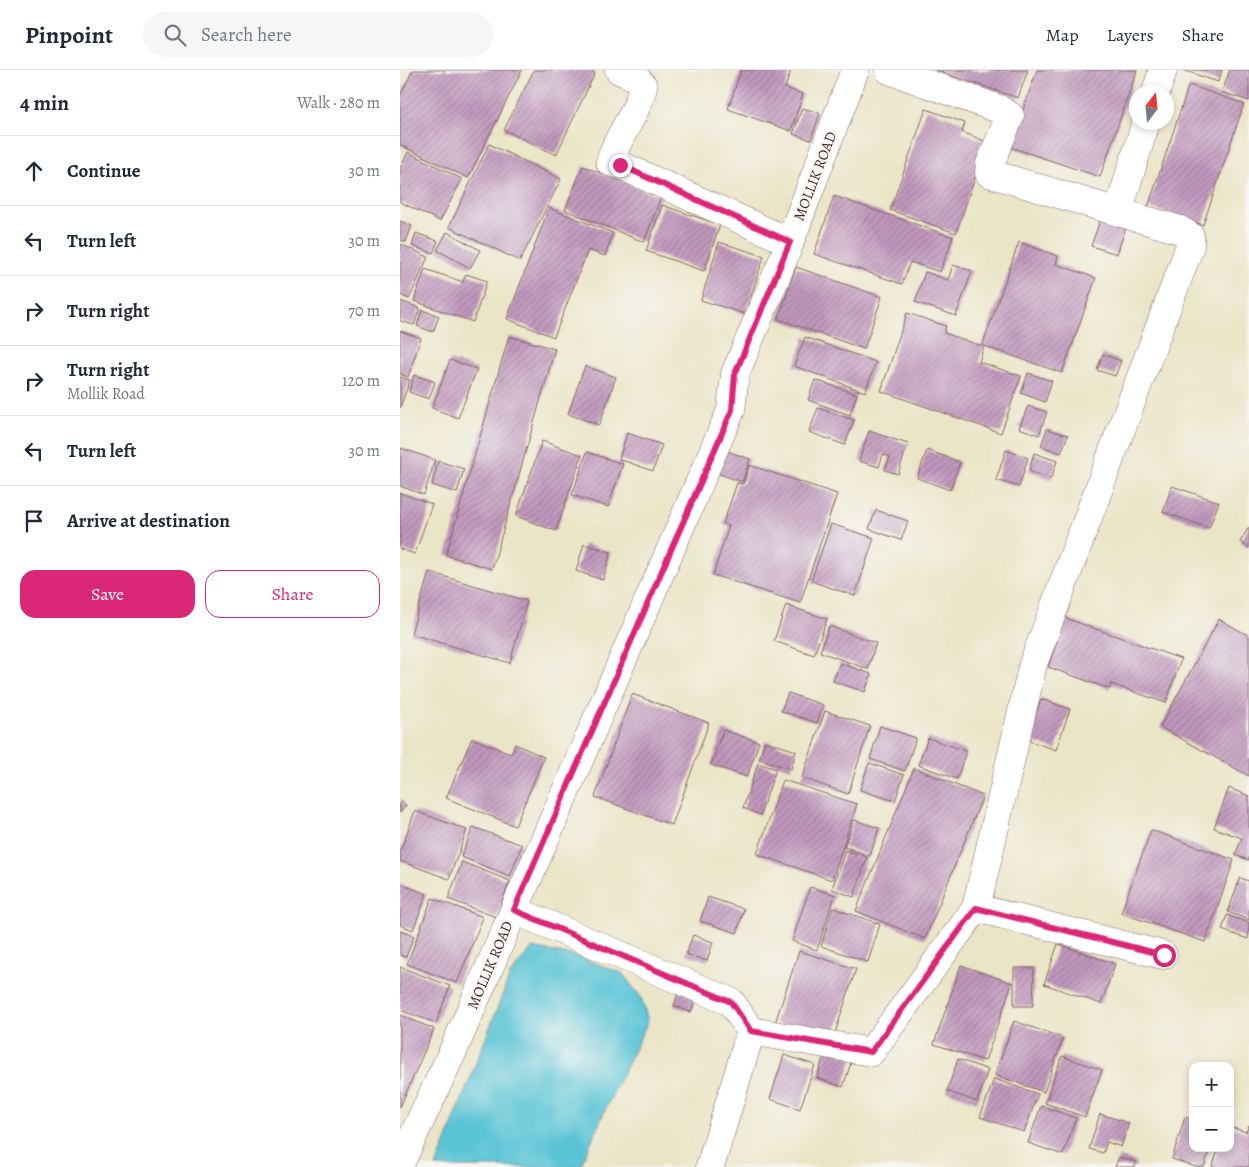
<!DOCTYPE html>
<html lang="en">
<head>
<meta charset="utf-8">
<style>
	:root { --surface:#fff; --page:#f6f6f7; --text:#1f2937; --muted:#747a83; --line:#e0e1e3; --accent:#db2777 }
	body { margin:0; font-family:Alegreya,serif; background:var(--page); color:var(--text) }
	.controls { position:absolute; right:15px; bottom:15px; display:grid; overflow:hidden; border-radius:10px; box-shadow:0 2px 8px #0003 }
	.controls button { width:45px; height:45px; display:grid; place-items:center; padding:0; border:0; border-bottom:1px solid var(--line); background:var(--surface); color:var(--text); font:25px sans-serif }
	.compass { position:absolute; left:729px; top:15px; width:45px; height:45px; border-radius:50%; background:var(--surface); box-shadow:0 2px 8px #0003; rotate:16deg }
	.stop { position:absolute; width:15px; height:15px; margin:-11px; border:4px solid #db2777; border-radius:50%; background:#fff }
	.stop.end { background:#db2777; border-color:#fff; box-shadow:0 1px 5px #0008 }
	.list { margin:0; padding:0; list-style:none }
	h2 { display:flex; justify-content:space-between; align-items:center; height:65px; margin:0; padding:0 20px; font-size:21px }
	h2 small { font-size:16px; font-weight:400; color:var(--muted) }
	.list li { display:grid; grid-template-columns:32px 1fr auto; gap:15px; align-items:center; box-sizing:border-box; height:70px; padding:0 20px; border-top:1px solid var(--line) }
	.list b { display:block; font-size:19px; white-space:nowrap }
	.list p { margin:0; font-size:16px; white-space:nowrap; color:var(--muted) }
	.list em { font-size:16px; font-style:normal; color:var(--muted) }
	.actions { display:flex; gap:10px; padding:15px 20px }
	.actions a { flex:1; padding:11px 0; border:1px solid var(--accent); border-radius:15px; text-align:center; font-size:18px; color:var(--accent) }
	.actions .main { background:var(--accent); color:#fff }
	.icon { flex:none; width:28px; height:28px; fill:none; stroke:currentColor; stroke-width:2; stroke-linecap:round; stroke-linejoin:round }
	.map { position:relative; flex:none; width:849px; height:1097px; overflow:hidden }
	header { display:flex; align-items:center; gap:30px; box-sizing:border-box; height:70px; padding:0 25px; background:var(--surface); border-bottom:1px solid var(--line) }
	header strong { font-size:24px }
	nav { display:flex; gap:28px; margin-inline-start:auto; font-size:18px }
	.search { width:350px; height:45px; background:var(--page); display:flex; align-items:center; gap:12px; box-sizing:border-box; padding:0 18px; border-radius:28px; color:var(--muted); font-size:19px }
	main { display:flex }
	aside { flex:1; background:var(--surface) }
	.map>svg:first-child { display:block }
	.water { fill:#5ac4d6; stroke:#527280 }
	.building { fill:url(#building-hatch) }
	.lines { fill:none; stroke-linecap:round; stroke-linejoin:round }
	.minor-casing { stroke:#826462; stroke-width:29 }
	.minor { stroke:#fff; stroke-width:28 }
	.route { stroke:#db2777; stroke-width:6 }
	.labels { text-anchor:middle; stroke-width:5; stroke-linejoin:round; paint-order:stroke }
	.street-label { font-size:15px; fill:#4a1f2b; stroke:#f6f6f2 }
</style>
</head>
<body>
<header>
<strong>Pinpoint</strong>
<div class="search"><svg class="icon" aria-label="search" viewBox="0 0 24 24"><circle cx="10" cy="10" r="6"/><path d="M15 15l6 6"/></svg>Search here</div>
<nav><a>Map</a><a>Layers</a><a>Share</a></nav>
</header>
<main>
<aside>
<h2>4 min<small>Walk · 280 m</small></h2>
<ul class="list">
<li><svg class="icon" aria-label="ahead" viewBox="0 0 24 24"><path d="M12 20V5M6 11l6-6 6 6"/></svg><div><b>Continue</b></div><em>30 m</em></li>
<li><svg class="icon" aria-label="left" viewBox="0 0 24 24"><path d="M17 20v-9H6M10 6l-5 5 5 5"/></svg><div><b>Turn left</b></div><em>30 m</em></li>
<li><svg class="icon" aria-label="right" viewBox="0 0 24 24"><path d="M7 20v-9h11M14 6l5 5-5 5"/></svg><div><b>Turn right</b></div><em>70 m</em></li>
<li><svg class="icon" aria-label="right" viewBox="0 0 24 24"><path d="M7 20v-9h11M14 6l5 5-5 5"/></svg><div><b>Turn right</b><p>Mollik Road</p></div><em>120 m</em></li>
<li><svg class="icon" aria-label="left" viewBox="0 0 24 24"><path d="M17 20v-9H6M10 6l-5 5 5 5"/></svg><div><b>Turn left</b></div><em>30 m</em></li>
<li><svg class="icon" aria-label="arrive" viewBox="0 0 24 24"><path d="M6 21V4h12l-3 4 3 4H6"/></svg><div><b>Arrive at destination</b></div></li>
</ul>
<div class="actions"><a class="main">Save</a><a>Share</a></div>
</aside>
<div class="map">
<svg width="849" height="1097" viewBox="0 0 849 1097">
	<defs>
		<pattern id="building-hatch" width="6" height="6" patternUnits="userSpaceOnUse" patternTransform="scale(1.25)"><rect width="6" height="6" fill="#c199be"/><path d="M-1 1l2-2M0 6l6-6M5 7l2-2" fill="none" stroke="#9f7c9b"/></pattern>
	</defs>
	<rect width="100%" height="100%" fill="#f6f6f2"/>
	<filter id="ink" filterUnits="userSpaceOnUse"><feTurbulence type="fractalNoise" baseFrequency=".02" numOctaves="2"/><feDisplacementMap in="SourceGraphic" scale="10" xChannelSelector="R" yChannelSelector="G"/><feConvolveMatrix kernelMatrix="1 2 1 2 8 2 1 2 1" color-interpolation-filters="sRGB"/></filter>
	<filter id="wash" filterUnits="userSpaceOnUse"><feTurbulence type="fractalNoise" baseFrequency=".0096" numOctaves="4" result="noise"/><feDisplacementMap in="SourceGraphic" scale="20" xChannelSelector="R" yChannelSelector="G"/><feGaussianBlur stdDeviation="1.12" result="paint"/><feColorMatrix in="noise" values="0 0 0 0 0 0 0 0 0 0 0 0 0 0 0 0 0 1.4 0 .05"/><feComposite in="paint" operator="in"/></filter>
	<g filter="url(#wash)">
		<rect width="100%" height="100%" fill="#ebe5c7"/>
		<!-- water -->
		<path class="water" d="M132,878l44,8 46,17 19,24 7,24 -43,89 -25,57h-144l74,-192z"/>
		<g id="blocks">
			<!-- building -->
			<path class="building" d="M13,0h109l-54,108 -68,-33v-49z
				M134,0h54l7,3 -39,82 -52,-25z
				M341,0h50l-6,18 18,6 -12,37 -63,-22z
				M535,0h93l-10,28z
				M637,0h100l-37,107 -90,-30z
				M783,0h39l-4,12z
				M830,0h19v31l-27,-9z
				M789,15l55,19 -41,121 -55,-18z
				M402,38l18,5 -9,27 -18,-6z
				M526,39l39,14 -3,9 25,10 -31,91 -66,-23z
				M89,74l72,35 -41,82 -71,-34z
				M8,82l54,27 -22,42 -40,-19v-33z
				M183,96l78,31 -17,45 -79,-32z
				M434,126l119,41 -13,35 -30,-10 -8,22 -88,-30z
				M262,135l58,20 -16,46 -58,-20z
				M149,138l64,25 -8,23 -17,-6 -34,87 -47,-18z
				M701,148l25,9 -9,27 -26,-8z
				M0,151l12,5 -6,16 -6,-2z
				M47,162l33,18 -10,18 -33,-18z
				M16,163l22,8 -5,12 -21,-7z
				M319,172l45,14 -19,58 -44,-14z
				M619,172l39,14 -2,8 40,14 -34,95 -78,-27 -5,16 42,14 -20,57 -120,-42 26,-78 39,13 -2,7 38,13z
				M0,174l28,13 -19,42 -9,-4z
				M553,195l19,6 -16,45 -41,-14 10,-30 23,8z
				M396,197l86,30 -18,52 -86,-30z
				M25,199l38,13 3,-8 21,7 -14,41 -59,-21z
				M0,231l20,7 -6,17 -14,-4z
				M22,240l17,6 -6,16 -16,-6z
				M0,261l21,7 -13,39 -8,-3z
				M109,266l46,13 -63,220 -46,-14z
				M405,267l71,25 -11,30 -71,-26z
				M703,284l18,7 -6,15 -18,-6z
				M50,290l27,9 -19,49 -26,-10z
				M185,296l31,11 -17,48 -31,-11z
				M628,303l24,8 -7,21 -24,-9z
				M14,305l21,7 -6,17 -20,-7z
				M0,307l10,3 -10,28z
				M415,310l42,14 -7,21 -42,-15z
				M628,336l19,6 -8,23 -20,-7z
				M418,338l36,12 -9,25 -36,-13z
				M647,359l21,6 -7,18 -20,-7z
				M469,361l39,13 -10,30 -13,-4 5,-13 -7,-3 -4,13 -20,-6z
				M227,363l35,12 -9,26 -34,-12z
				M142,371l40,14 -26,76 -40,-15z
				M1,378l34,12 -11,35 -24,-9z
				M324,380l26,9 -8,23 -25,-9z
				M527,380l33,12 -10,28 -33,-12z
				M606,380l22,8 -9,29 -23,-7z
				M187,382l36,12 -15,43 -36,-12z
				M634,383l23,8 -6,18 -22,-8z
				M38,391l26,8 -7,24 -25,-8z
				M349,395l88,29 -37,109 -87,-28 16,-49 -6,-2 14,-41 6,1z
				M772,416l47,16 -10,26 -46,-16z
				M0,423l32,11 -17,50 -15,-5z
				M476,440l32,11 -7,19 -32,-11z
				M431,454l43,14 -19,58 -44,-15z
				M849,457v21l-9,-6z
				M184,474l27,8 -8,28 -27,-9z
				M29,502l98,29 -17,62 -99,-29z
				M386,535l41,14 -13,36 -40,-14z
				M665,548l116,41 -15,44 -55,-19 -1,5 -62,-22z
				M819,549l30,17v140l-89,-49z
				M429,556l47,17 -8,26 -48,-17z
				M440,593l31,11 -6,18 -32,-11z
				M388,623l35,12 -6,18 -36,-12z
				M232,624l77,29 -37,102 -77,-28z
				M641,629l29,10 -14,41 -29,-10z
				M425,641l45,15 -22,68 -46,-16z
				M480,656l36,12 -11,33 -35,-12z
				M323,660l36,12 -12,35 -36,-12z
				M72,668l39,16 4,-10 29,13 -29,69 -69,-28z
				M528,668l38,13 -9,28 -39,-14z
				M365,671l31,10 -5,18 -32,-10z
				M358,693l18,6 -16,46 -17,-7z
				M469,693l35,12 -9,26 -35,-11z
				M514,698l69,28 -58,143 -69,-28z
				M383,710l74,24 -25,76 -75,-26z
				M829,718l20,8v64l-14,-5 7,-17 -28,-10z
				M0,731l6,4 -6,8z
				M15,741l52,19 -18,49 -49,-18v-9z
				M454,750l25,8 -9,28 -26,-9z
				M73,757l49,18 -12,31 -49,-19z
				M751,760l83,30 -29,82 -84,-29z
				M445,780l22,7 -13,40 -22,-8z
				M62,792l48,19 -14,36 -48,-18z
				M840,808l9,3v39l-21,-8z
				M0,814l27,10 -14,36 -13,-5z
				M410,817l25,8 -18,55 -25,-9z
				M308,827l36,12 -7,24 -37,-12z
				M32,828l51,19 -26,66 -50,-19z
				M433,838l47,16 -12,38 -47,-16z
				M827,845l22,8 -1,16 -26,-9z
				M0,861l14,5 -8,21 -6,-2z
				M293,865l20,7 -6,19 -21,-7z
				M658,874l57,20 -14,40 -57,-20z
				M399,881l57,18 -24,73 -57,-19z
				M561,895l51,18 -27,78 -51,-17z
				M0,897l50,19 -14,37 -36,-13z
				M614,898h20l-1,38h-19z
				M280,917l18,6 -7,19 -17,-6z
				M0,945l34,14 -34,78z
				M614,951l49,17 -19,54 -49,-17z
				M426,978l27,9 -10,30 -26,-9z
				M384,985l31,10 -15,44 -30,-10z
				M662,986l40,14 -17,47 -40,-14z
				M558,989l30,11 -11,32 -30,-11z
				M594,1009l44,15 -14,38 -44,-15z
				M641,1036l35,12 -13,37 -35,-12z
				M700,1044l29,9 -8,24 -14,-5 -4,11 -14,-4z
				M785,1047l8,3v28h17l-6,19h-8l-24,-8z
				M849,1055v42h-37l7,-19h11v-21l16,5z
				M719,1087l17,5 -1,5h-20z"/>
		</g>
	</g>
	<g filter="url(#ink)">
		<use href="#blocks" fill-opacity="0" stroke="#826462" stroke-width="1"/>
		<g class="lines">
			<defs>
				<path id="minor" d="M219,0l16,7 8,9c-5,28 -26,49 -33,76l10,3 170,77
					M489,0l110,39 11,7 -20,48 -1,9 129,39 28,-90
					M756,22l7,-22
					M576,838l57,-244 157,-418v-10l-10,-6 -62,-18
					M114,840l217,92 20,29 -41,136
					M351,961l120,21 105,-144 187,47
					M0,1094l53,-113 278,-641 4,-36 48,-114 72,-190"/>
			</defs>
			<!-- minor casing -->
			<use href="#minor" class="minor-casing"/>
			<!-- minor -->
			<use href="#minor" class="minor"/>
		</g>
	</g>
	<g class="lines" filter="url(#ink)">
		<!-- route -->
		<path class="route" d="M220,95l170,77 -55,132 -3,36 -218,500 217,92 20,29 120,21 105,-144 188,47"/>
	</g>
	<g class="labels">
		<!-- street labels -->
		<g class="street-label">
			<text transform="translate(415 106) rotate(-69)" y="5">MOLLIK ROAD</text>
			<text transform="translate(90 895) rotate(-67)" y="5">MOLLIK ROAD</text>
		</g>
	</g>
</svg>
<div class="controls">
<button>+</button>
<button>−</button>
</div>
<svg class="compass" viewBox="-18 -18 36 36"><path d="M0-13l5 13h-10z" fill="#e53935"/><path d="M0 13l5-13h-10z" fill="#747a83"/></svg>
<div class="stop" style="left:764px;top:885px"></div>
<div class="stop end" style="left:220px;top:95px"></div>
</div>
</main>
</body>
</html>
